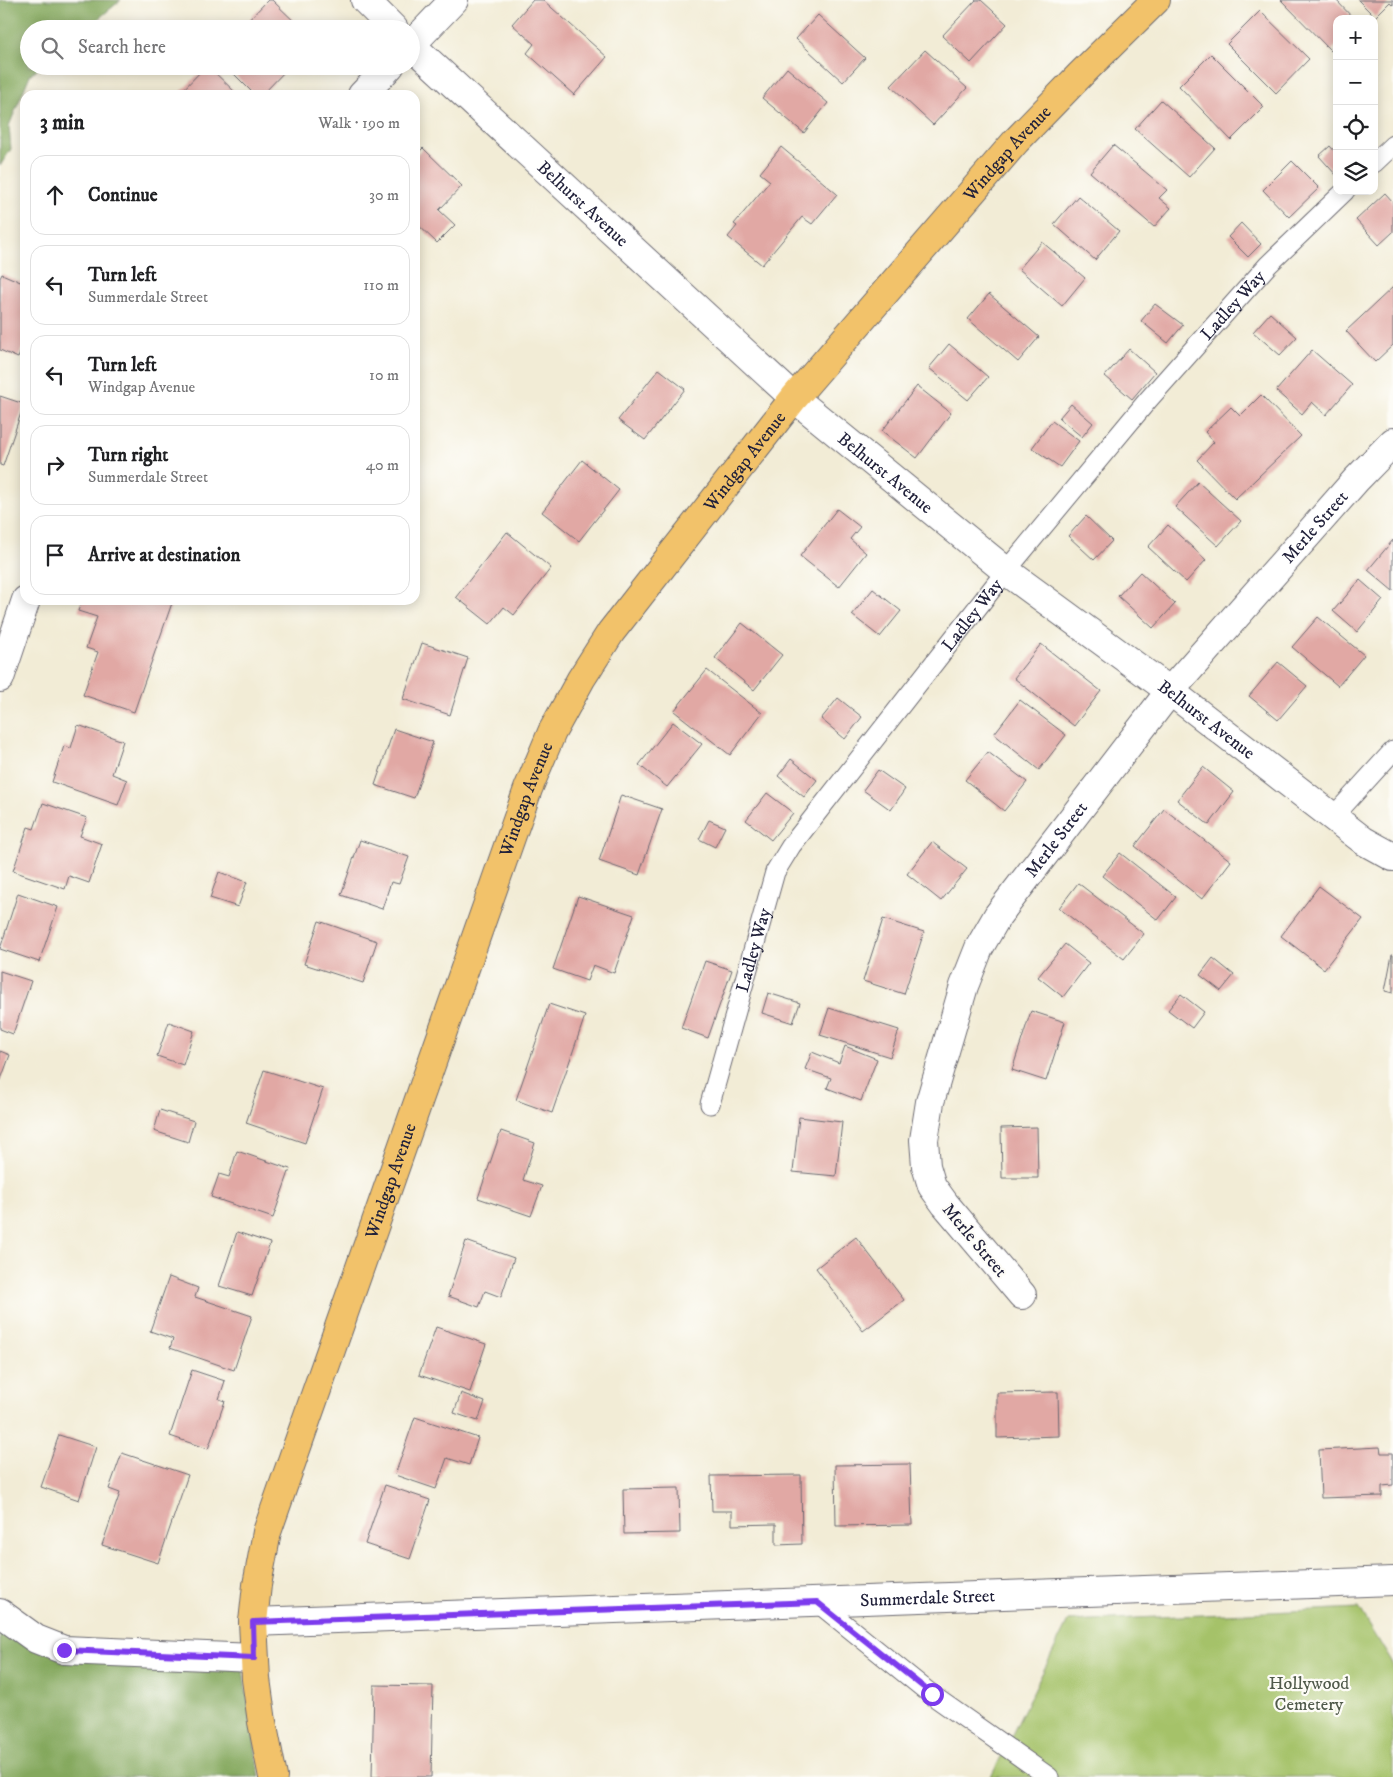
<!DOCTYPE html>
<html lang="en">
<head>
<meta charset="utf-8">
<style>
	:root { --surface:#fff; --page:#f2f2f2; --text:#202124; --muted:#757577; --line:#e0e0e0 }
	body { margin:0; font-family:"IM FELL DW Pica",serif; background:var(--page); color:var(--text) }
	.controls { position:absolute; right:15px; top:15px; display:grid; overflow:hidden; border-radius:10px; box-shadow:0 2px 12px #0003 }
	.controls button { width:45px; height:45px; display:grid; place-items:center; padding:0; border:0; border-bottom:1px solid var(--line); background:var(--surface); color:var(--text); font:25px sans-serif }
	.stop { position:absolute; width:15px; height:15px; margin:-11px; border:4px solid #7c3aed; border-radius:50%; background:#fff }
	.stop.end { background:#7c3aed; border-color:#fff; box-shadow:0 1px 5px #0008 }
	.list { margin:0; padding:0; list-style:none }
	h2 { display:flex; justify-content:space-between; align-items:center; height:65px; margin:0; padding:0 20px; font-size:21px }
	h2 small { font-size:16px; font-weight:400; color:var(--muted) }
	.list li { display:grid; grid-template-columns:32px 1fr auto; gap:15px; align-items:center; box-sizing:border-box; height:80px; margin:0 10px 10px; padding:0 10px; border:1px solid var(--line); border-radius:15px }
	.list b { display:block; font-size:19px; white-space:nowrap }
	.list p { margin:0; font-size:16px; white-space:nowrap; color:var(--muted) }
	.list em { font-size:16px; font-style:normal; color:var(--muted) }
	.icon { flex:none; width:28px; height:28px; fill:none; stroke:currentColor; stroke-width:2; stroke-linecap:round; stroke-linejoin:round }
	.map { position:relative; flex:none; width:1393px; height:1777px; overflow:hidden }
	.search { position:absolute; background:var(--surface); box-shadow:0 2px 12px #0003; left:20px; top:20px; width:400px; height:55px; display:flex; align-items:center; gap:12px; box-sizing:border-box; padding:0 18px; border-radius:28px; color:var(--muted); font-size:19px }
	.panel { position:absolute; background:var(--surface); box-shadow:0 2px 12px #0003; left:20px; top:90px; width:400px; height:515px; border-radius:15px }
	.map>svg:first-child { display:block }
	.green { fill:#a5c269; stroke:#647252 }
	.forest { fill:#84a85d; stroke:#53654c }
	.building { fill:#e1a8a4 }
	.lines { fill:none; stroke-linecap:round; stroke-linejoin:round }
	.service-casing { stroke:#6b6971; stroke-width:21 }
	.minor-casing { stroke:#6b6971; stroke-width:30 }
	.primary-casing { stroke:#6b6971; stroke-width:30 }
	.service { stroke:#fff; stroke-width:19 }
	.minor { stroke:#fff; stroke-width:28 }
	.primary { stroke:#f2c26a; stroke-width:28 }
	.route { stroke:#7c3aed; stroke-width:6 }
	.labels { text-anchor:middle; stroke-width:4.5; stroke-linejoin:round; paint-order:stroke }
	.street-label { font-size:18px; fill:#22223b; stroke:#fdfcf7 }
	.park-label { font-size:18px; fill:#505a4b; stroke:#fdfcf7 }
</style>
</head>
<body>
<div class="map">
<svg width="1393" height="1777" viewBox="0 0 1393 1777">
	<rect width="100%" height="100%" fill="#fdfcf7"/>
	<filter id="ink" filterUnits="userSpaceOnUse"><feTurbulence type="fractalNoise" baseFrequency=".02" numOctaves="2"/><feDisplacementMap in="SourceGraphic" scale="10" xChannelSelector="R" yChannelSelector="G"/><feConvolveMatrix kernelMatrix="1 2 1 2 8 2 1 2 1" color-interpolation-filters="sRGB"/></filter>
	<filter id="wash" filterUnits="userSpaceOnUse"><feTurbulence type="fractalNoise" baseFrequency=".0096" numOctaves="4" result="noise"/><feDisplacementMap in="SourceGraphic" scale="20" xChannelSelector="R" yChannelSelector="G"/><feGaussianBlur stdDeviation="1.12" result="paint"/><feColorMatrix in="noise" values="0 0 0 0 0 0 0 0 0 0 0 0 0 0 0 0 0 1.4 0 .05"/><feComposite in="paint" operator="in"/></filter>
	<g filter="url(#wash)">
		<rect width="100%" height="100%" fill="#f2ecd6"/>
		<!-- green -->
		<path class="green" d="M1359,1608l34,56v113h-402l77,-156z"/>
		<!-- forest -->
		<path class="forest" d="M0,0h121l-35,29h-57v37h12l-11,9 -21,51 2,23 -11,17z
			M0,1625l243,45 17,107h-260z"/>
		<g id="blocks">
			<!-- building -->
			<path class="building" d="M268,0h4l30,29h-62z
				M533,0h10l64,57 -33,38 -47,-42 7,-9 -22,-20z
				M976,0h5l26,24 -36,39 -29,-27z
				M1281,0h55l18,19h-17v26l-6,6z
				M1358,0h35v5l-3,-3 -15,15z
				M1260,11l49,48 -33,34 -49,-49z
				M818,15l47,43 -22,24 -47,-43z
				M925,50l42,38 -34,37 -42,-39z
				M1211,54l53,53 -33,33 -52,-54z
				M206,66h2l30,29h-60z
				M226,66h64l-28,29h-7z
				M787,68l41,35 -24,30 -42,-35z
				M1161,100l54,48 -26,29 -54,-48z
				M1113,145l54,45 -8,8 12,10 -17,19 -64,-55z
				M1330,146l7,8v22l-18,-20z
				M781,147l56,47 -25,30 -10,-7 -40,48 -34,-28 9,-11 -3,-2 36,-43 -10,-8z
				M423,148l39,38 -23,24 16,15 -18,18 -22,-21v-66z
				M1292,161l27,27 -30,29 -26,-27z
				M1385,193l8,9v30l-14,13 -23,-25z
				M1078,196l41,35 -24,29 -41,-36z
				M1241,223l20,21 -13,13 -20,-20z
				M1042,242l43,36 -23,28 -43,-37z
				M2,274l23,10v58l-7,16 -18,-8v-72z
				M1393,287v58l-18,17 -29,-31z
				M989,294l50,43 -21,25 -50,-43z
				M1155,304l28,21 -15,18 -27,-22z
				M1270,313l27,24 -17,18 -27,-23z
				M949,344l39,33 -20,23 -39,-32z
				M1129,349l26,23 -23,27 -27,-23z
				M1312,350l40,35 -26,30 -14,-13 -10,12 -26,-23z
				M659,369l26,20 -40,51 -27,-20z
				M917,386l34,27 -34,45 -35,-27z
				M1261,395l40,41 -66,63 -38,-39 17,-18 -9,-10 26,-25 9,9z
				M0,396l24,8 -21,62 -3,-1z
				M1071,404l22,19 -11,14 -23,-19z
				M1052,421l27,20 -19,26 -28,-19z
				M582,460l37,30 -40,51 -37,-29z
				M1198,482l43,39 -23,25 -43,-39z
				M837,509l23,18 -10,12 16,14 -27,34 -39,-31z
				M1086,516l26,25 -18,19 -26,-24z
				M1168,525l38,35 -20,22 -38,-35z
				M507,532l44,36 -37,47 -10,-8 -14,17 -34,-27z
				M1393,540v51l-25,-21z
				M1140,572l35,32 -22,24 -35,-32z
				M1360,580l23,20 -26,32 -24,-21z
				M873,589l28,22 -21,26 -28,-22z
				M82,600h83l7,3 -38,109 -51,-17 15,-43 -12,-4 11,-31 -19,-6z
				M1318,617l46,38 -26,31 -46,-39z
				M742,623l40,32 -28,35 -39,-32z
				M422,643l46,15 -18,57 -47,-16z
				M1041,644l60,47 -27,35 -60,-48z
				M1278,662l29,24 -29,34 -29,-24z
				M707,670l55,43 -32,42 -56,-44z
				M838,698l24,19 -17,22 -24,-20z
				M1020,700l46,35 -27,35 -45,-36z
				M673,722l29,22 -35,43 -28,-22z
				M78,725l45,16 -11,33 15,6 -9,25 -66,-23 12,-36 7,2z
				M394,729l39,13 -19,56 -39,-13z
				M988,752l39,30 -23,29 -39,-31z
				M791,759l26,21 -13,17 -26,-21z
				M1203,767l31,25 -25,33 -32,-25z
				M878,770l27,19 -14,21 -28,-20z
				M767,793l26,20 -22,27 -25,-20z
				M621,795l41,14 -23,66 -40,-14z
				M43,803l44,15 -7,18 22,8 -13,39 -20,-7 -4,13 -52,-18 15,-44 6,2z
				M1164,809l67,52 -29,38 -67,-53z
				M709,820l16,7 -10,20 -16,-8z
				M360,840l49,17 -10,27 -8,-2 -9,27 -41,-14z
				M932,842l35,27 -26,32 -34,-27z
				M1120,853l56,44 -18,23 -56,-44z
				M219,872l28,10 -9,25 -28,-9z
				M1078,883l66,51 -20,25 -65,-51z
				M1319,886l44,33 -39,50 -43,-33z
				M18,893l40,14 -19,55 -39,-13z
				M578,896l56,19 -20,58 -21,-8 -6,16 -34,-12z
				M883,919l41,13 -20,62 -41,-13z
				M319,921l58,20 -14,42 -59,-19z
				M1065,944l24,19 -26,34 -25,-20z
				M1392,955h1v38l-8,-2z
				M1213,958l21,17 -13,16 -21,-16z
				M705,961l27,9 -24,68 -27,-10z
				M0,971l31,10 -18,53 -13,-5z
				M768,993l32,10 -7,20 -31,-10z
				M1181,994l23,18 -12,16 -24,-18z
				M549,1004l36,12 -33,97 -36,-13z
				M829,1008l70,22 -9,27 -70,-22z
				M1031,1011l34,11 -19,59 -34,-11z
				M169,1022l25,9 -11,34 -26,-9z
				M845,1046l32,13 -16,42 -34,-13 4,-10 -26,-9 7,-17 27,11z
				M0,1051l10,4 -10,27z
				M264,1070l59,19 -18,54 -59,-20z
				M160,1110l34,11 -6,21 -34,-11z
				M799,1117l43,5 -6,54 -43,-4z
				M1037,1127l1,51h-36l-1,-50z
				M501,1131l34,12 -12,37 19,6 -11,30 -53,-18z
				M237,1151l53,18 -17,49 -62,-21 8,-23 10,3z
				M237,1232l33,11 -18,53 -33,-10z
				M856,1237l48,63 -41,31 -47,-63z
				M466,1241l48,17 -13,39 -16,-6 -6,16 -31,-11z
				M169,1277l29,11 -3,9 57,19 -18,54 -64,-22 3,-9 -23,-8z
				M436,1327l50,17 -16,48 -51,-17z
				M192,1370l33,11 -6,18 6,2 -17,48 -38,-13z
				M1058,1392l1,44 -62,2v-45z
				M461,1393l24,9 -7,19 -24,-8z
				M415,1417l63,21 -9,27 -22,-7 -11,31 -41,-14z
				M59,1435l37,12 -17,53 -38,-13z
				M1380,1447l1,6h12v32l-11,1v10l-61,2 -2,-48z
				M122,1453l66,22 -30,88 -56,-18 18,-52 -11,-4z
				M910,1464l2,61 -76,1 -1,-61z
				M801,1475l1,69 -26,1v-21l-44,1v-14h-20l-1,-35z
				M385,1485l45,15 -20,59 -45,-15z
				M679,1488l1,45 -56,1 -1,-45z
				M374,1685l59,1 -2,91h-59z"/>
		</g>
	</g>
	<g filter="url(#ink)">
		<use href="#blocks" fill-opacity="0" stroke="#6b6971" stroke-width="1"/>
		<g class="lines">
			<defs>
				<g id="service">
					<path d="M1374,163l19,-18"/>
					<path d="M1333,817l60,-66"/>
					<path id="s1" d="M710,1104l65,-232 16,-26 215,-275 142,-171 120,-135 77,-74"/>
					<path d="M817,1602l115,93 117,82"/>
				</g>
				<g id="minor">
					<path d="M365,0l29,29"/>
					<path id="s2" d="M411,45l383,353 212,173 164,120 194,150 29,16"/>
					<path d="M411,45l43,-45"/>
					<path d="M362,95l28,-29"/>
					<path d="M0,678l26,-78"/>
					<path id="s3" d="M1022,1295l-77,-91 -13,-18 -6,-20 -2,-26 6,-38 34,-116 15,-38 19,-33 172,-224 186,-211 37,-38"/>
					<path d="M0,1613l36,26 28,11 190,8"/>
					<path id="s4" d="M253,1622l1140,-41"/>
				</g>
				<g id="primary">
					<path id="s5" d="M273,1777l-11,-55 -6,-43 -3,-57 4,-37 10,-53 261,-743 24,-57 29,-53 30,-47 183,-234 222,-257 64,-66 76,-75"/>
				</g>
			</defs>
			<!-- service casing -->
			<use href="#service" class="service-casing"/>
			<!-- minor casing -->
			<use href="#minor" class="minor-casing"/>
			<!-- primary casing -->
			<use href="#primary" class="primary-casing"/>
			<!-- service -->
			<use href="#service" class="service"/>
			<!-- minor -->
			<use href="#minor" class="minor"/>
			<!-- primary -->
			<use href="#primary" class="primary"/>
		</g>
	</g>
	<g class="lines" filter="url(#ink)">
		<!-- route -->
		<path class="route" d="M64,1650l190,8 -1,-36 564,-20 115,92"/>
	</g>
	<g class="labels">
		<!-- street labels -->
		<g class="street-label">
			<text dy="6" stroke="none"><textPath href="#s5" startOffset="1835">Windgap Avenue</textPath></text>
			<text dy="6" stroke="none"><textPath href="#s2" startOffset="234">Belhurst Avenue</textPath></text>
			<text dy="6" stroke="none"><textPath href="#s1" startOffset="970">Ladley Way</textPath></text>
			<text dy="6" stroke="none"><textPath href="#s5" startOffset="1430">Windgap Avenue</textPath></text>
			<text dy="6" stroke="none"><textPath href="#s2" startOffset="639">Belhurst Avenue</textPath></text>
			<text dy="6" stroke="none"><textPath href="#s3" startOffset="928">Merle Street</textPath></text>
			<text dy="6" stroke="none"><textPath href="#s1" startOffset="565">Ladley Way</textPath></text>
			<text dy="6" stroke="none"><textPath href="#s2" startOffset="1044">Belhurst Avenue</textPath></text>
			<text dy="6" stroke="none"><textPath href="#s5" startOffset="1025">Windgap Avenue</textPath></text>
			<text dy="6" stroke="none"><textPath href="#s3" startOffset="522">Merle Street</textPath></text>
			<text dy="6" stroke="none"><textPath href="#s1" startOffset="160">Ladley Way</textPath></text>
			<text dy="6" stroke="none"><textPath href="#s5" startOffset="620">Windgap Avenue</textPath></text>
			<text transform="translate(975 1240) rotate(50)" y="6">Merle Street</text>
			<text dy="6" stroke="none"><textPath href="#s4" startOffset="675">Summerdale Street</textPath></text>
		</g>
		<!-- park labels -->
		<g class="park-label">
			<text x="1309" y="1689">Hollywood<tspan x="1309" dy="21">Cemetery</tspan></text>
		</g>
	</g>
</svg>
<div class="controls">
<button>+</button>
<button>−</button>
<button><svg class="icon" aria-label="locate" viewBox="0 0 24 24"><circle cx="12" cy="12" r="6"/><path d="M12 2v4M12 18v4M2 12h4M18 12h4"/></svg></button>
<button><svg class="icon" aria-label="layers" viewBox="0 0 24 24"><path d="M12 4l9 5-9 5-9-5zM3 14l9 5 9-5"/></svg></button>
</div>
<div class="stop" style="left:932px;top:1694px"></div>
<div class="stop end" style="left:64px;top:1650px"></div>
<div class="search"><svg class="icon" aria-label="search" viewBox="0 0 24 24"><circle cx="10" cy="10" r="6"/><path d="M15 15l6 6"/></svg>Search here</div>
<section class="panel">
<h2>3 min<small>Walk · 190 m</small></h2>
<ul class="list">
<li><svg class="icon" aria-label="ahead" viewBox="0 0 24 24"><path d="M12 20V5M6 11l6-6 6 6"/></svg><div><b>Continue</b></div><em>30 m</em></li>
<li><svg class="icon" aria-label="left" viewBox="0 0 24 24"><path d="M17 20v-9H6M10 6l-5 5 5 5"/></svg><div><b>Turn left</b><p>Summerdale Street</p></div><em>110 m</em></li>
<li><svg class="icon" aria-label="left" viewBox="0 0 24 24"><path d="M17 20v-9H6M10 6l-5 5 5 5"/></svg><div><b>Turn left</b><p>Windgap Avenue</p></div><em>10 m</em></li>
<li><svg class="icon" aria-label="right" viewBox="0 0 24 24"><path d="M7 20v-9h11M14 6l5 5-5 5"/></svg><div><b>Turn right</b><p>Summerdale Street</p></div><em>40 m</em></li>
<li><svg class="icon" aria-label="arrive" viewBox="0 0 24 24"><path d="M6 21V4h12l-3 4 3 4H6"/></svg><div><b>Arrive at destination</b></div></li>
</ul>
</section>
</div>
</body>
</html>
